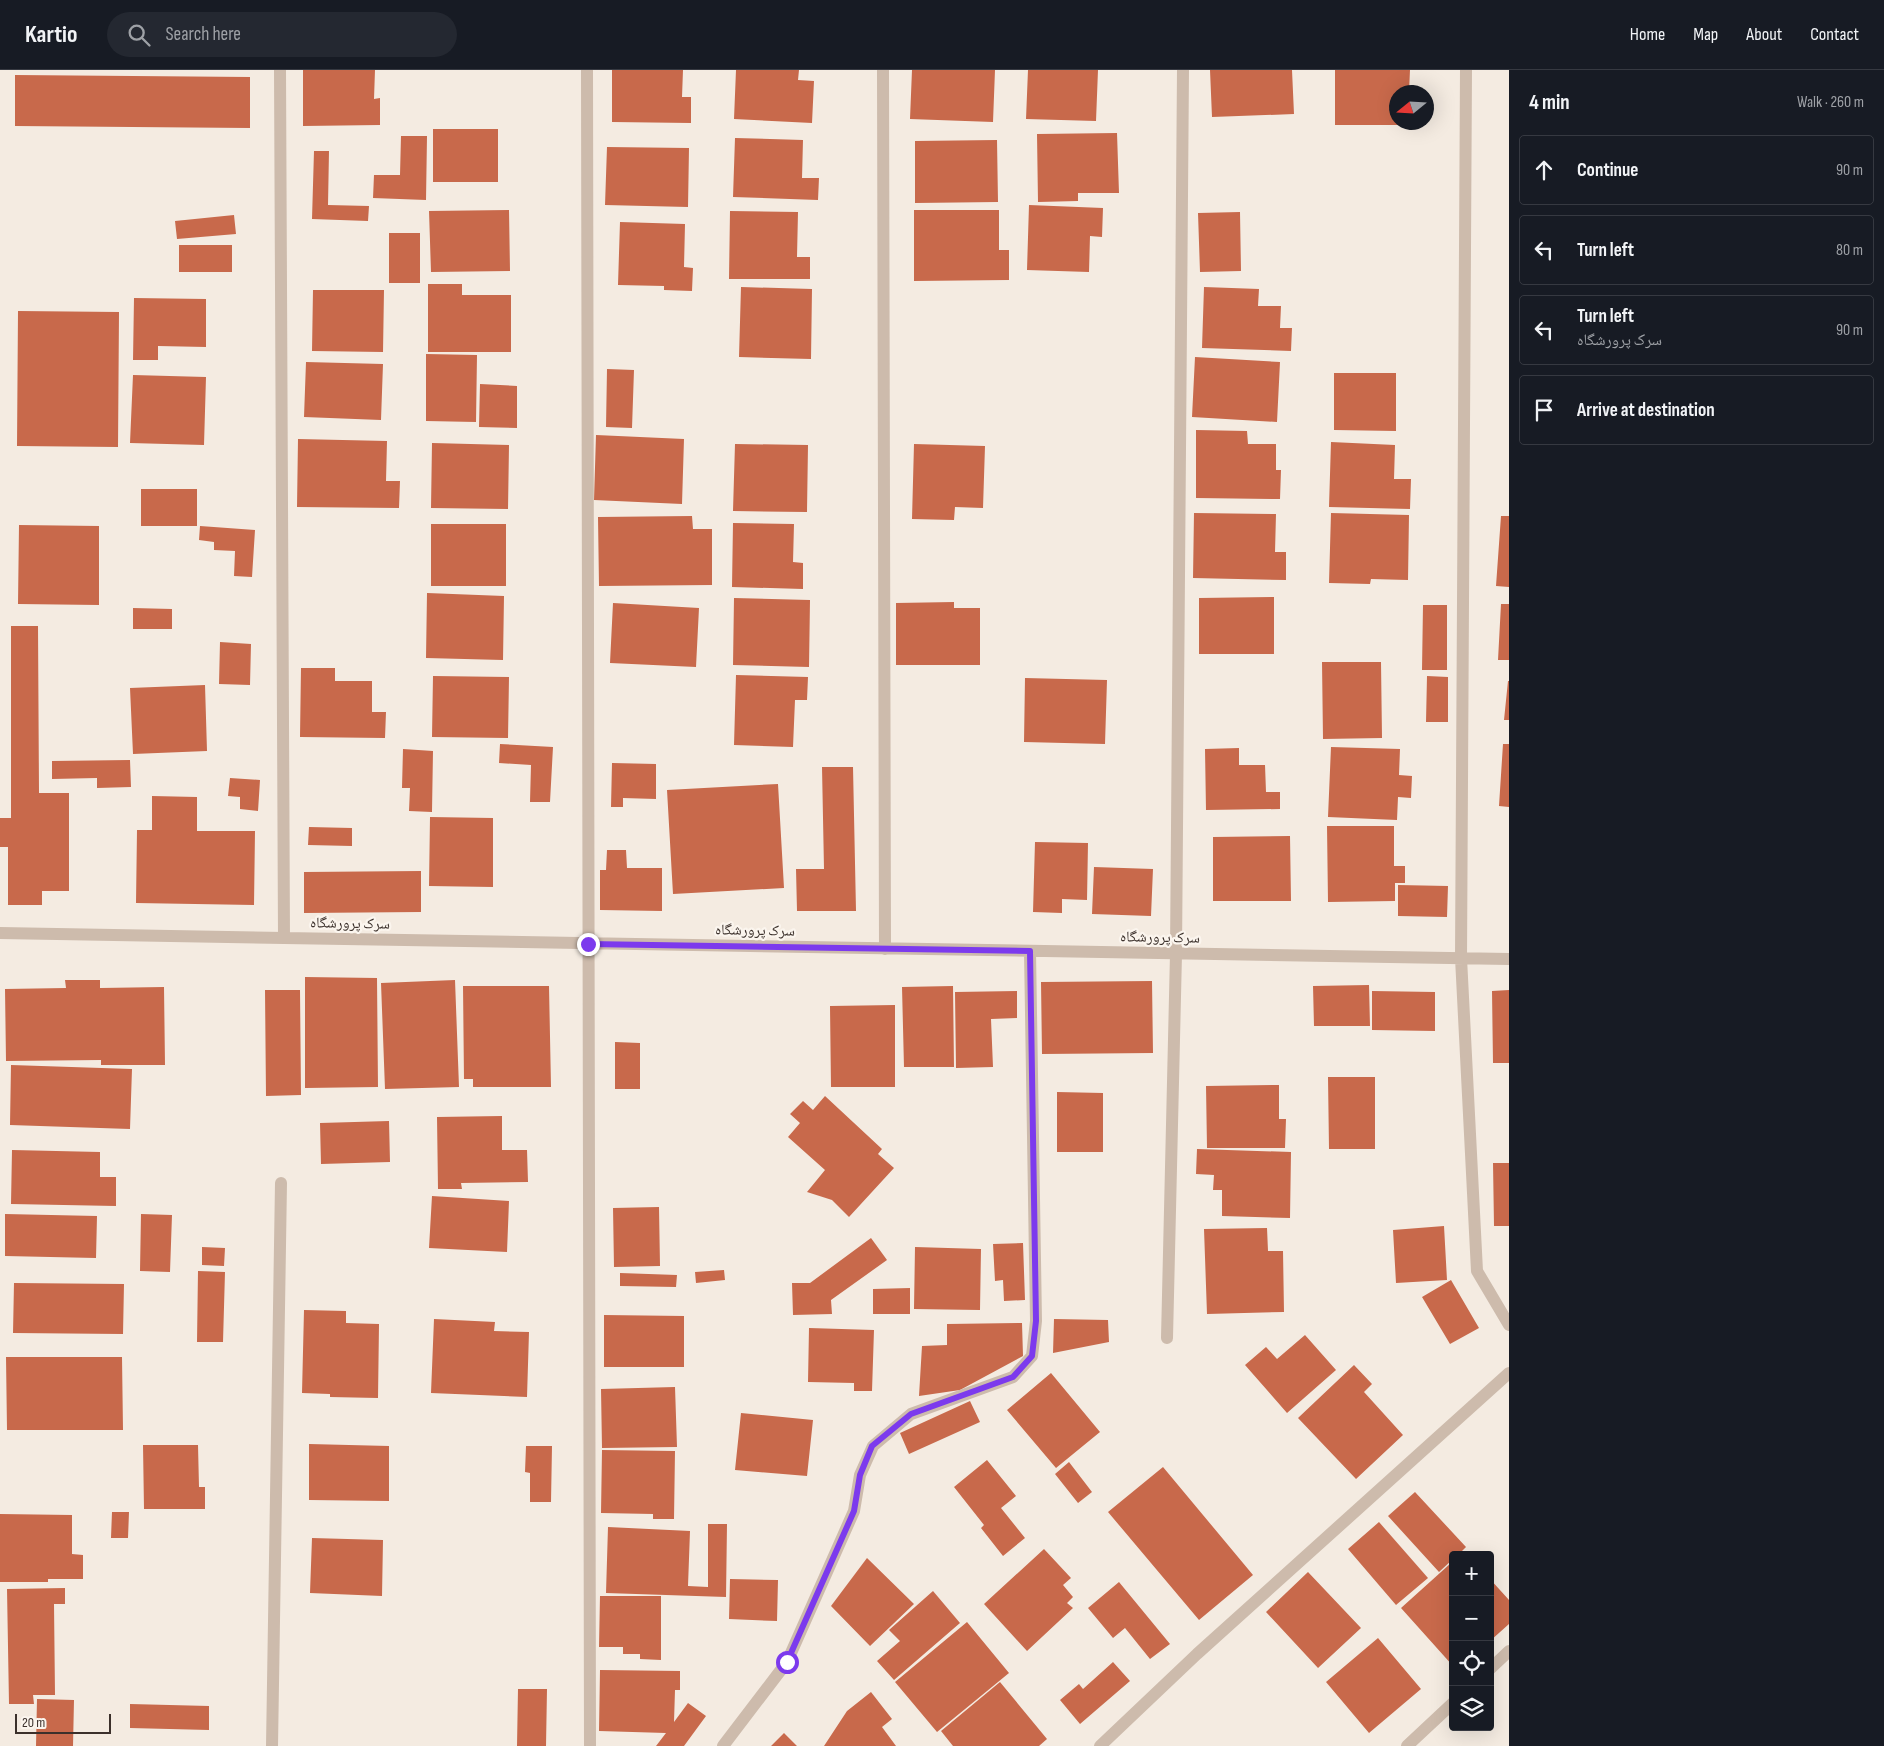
<!DOCTYPE html>
<html lang="en">
<head>
<meta charset="utf-8">
<style>
	:root { --surface:#171b24; --page:#242831; --text:#f1f3f6; --muted:#9ea1a6; --line:#363941 }
	body { margin:0; font-family:"Sofia Sans Condensed","Noto Naskh Arabic",sans-serif; background:var(--page); color:var(--text) }
	.controls { position:absolute; right:15px; bottom:15px; display:grid; overflow:hidden; border-radius:5px; box-shadow:0 5px 20px #0002 }
	.controls button { width:45px; height:45px; display:grid; place-items:center; padding:0; border:0; border-bottom:1px solid var(--line); background:var(--surface); color:var(--text); font:25px sans-serif }
	.compass { position:absolute; left:1389px; top:15px; width:45px; height:45px; border-radius:50%; background:var(--surface); box-shadow:0 5px 20px #0002; rotate:252deg }
	.scale { position:absolute; left:15px; bottom:12px; width:96px; box-sizing:border-box; padding-left:5px; border:2px solid #3b302b; border-top:0; font-size:14px; line-height:18px; white-space:nowrap; color:#3b302b; -webkit-text-stroke:4px #fbf5ee; paint-order:stroke }
	.stop { position:absolute; width:15px; height:15px; margin:-11px; border:4px solid #7c3aed; border-radius:50%; background:#fff }
	.stop.end { background:#7c3aed; border-color:#fff; box-shadow:0 1px 5px #0008 }
	.list { margin:0; padding:0; list-style:none }
	h2 { display:flex; justify-content:space-between; align-items:center; height:65px; margin:0; padding:0 20px; font-size:21px }
	h2 small { font-size:16px; font-weight:400; color:var(--muted) }
	.list li { display:grid; grid-template-columns:32px 1fr auto; gap:15px; align-items:center; box-sizing:border-box; height:70px; margin:0 10px 10px; padding:0 10px; border:1px solid var(--line); border-radius:5px }
	.list b { display:block; font-size:19px; white-space:nowrap }
	.list p { margin:0; font-size:16px; white-space:nowrap; color:var(--muted) }
	.list em { font-size:16px; font-style:normal; color:var(--muted) }
	.icon { flex:none; width:28px; height:28px; fill:none; stroke:currentColor; stroke-width:2; stroke-linecap:round; stroke-linejoin:round }
	.map { position:relative; flex:none; width:1509px; height:1676px; overflow:hidden }
	header { display:flex; align-items:center; gap:30px; box-sizing:border-box; height:70px; padding:0 25px; background:var(--surface); border-bottom:1px solid var(--line) }
	header strong { font-size:24px }
	nav { display:flex; gap:28px; margin-inline-start:auto; font-size:18px }
	.search { width:350px; height:45px; background:var(--page); display:flex; align-items:center; gap:12px; box-sizing:border-box; padding:0 18px; border-radius:28px; color:var(--muted); font-size:19px }
	main { display:flex }
	aside { flex:1; background:var(--surface) }
	.map>svg:first-child { display:block }
	.building { fill:#c8694b }
	.lines { fill:none; stroke-linecap:round; stroke-linejoin:round }
	.minor { stroke:#cdbbac; stroke-width:12 }
	.route { stroke:#7c3aed; stroke-width:6 }
	.labels { text-anchor:middle; stroke-width:4.5; stroke-linejoin:round; paint-order:stroke }
	.street-label { font-size:15px; fill:#3b302b; stroke:#fbf5ee }
</style>
</head>
<body>
<header>
<strong>Kartio</strong>
<div class="search"><svg class="icon" aria-label="search" viewBox="0 0 24 24"><circle cx="10" cy="10" r="6"/><path d="M15 15l6 6"/></svg>Search here</div>
<nav><a>Home</a><a>Map</a><a>About</a><a>Contact</a></nav>
</header>
<main>
<div class="map">
<svg width="1509" height="1676" viewBox="0 0 1509 1676">
	<rect width="100%" height="100%" fill="#f4ebe1"/>
	<!-- building -->
	<path class="building" d="M303,0h72l-1,29 6,-1v27l-77,1z
		M612,0h71l-1,27h9v26l-79,-1z
		M736,0h63l-1,10 16,1 -2,42 -78,-4z
		M912,0h83l-2,52 -83,-3z
		M1028,0h70l-2,51 -70,-2z
		M1210,0h82l2,44 -82,3z
		M1335,0h75l-1,22h-13v30h13v3h-74z
		M15,5l235,2v51l-235,-2z
		M433,59h65v53h-65z
		M1117,63l2,60h-41v8l-40,1 -1,-68z
		M401,66h26l-1,64 -53,-2 1,-23h26z
		M735,68l68,2 -1,38h17l-1,22 -85,-3z
		M997,70l1,62 -83,1v-62z
		M607,77l82,1 -1,59 -83,-2z
		M314,81h15l-1,54 41,1 -1,15 -56,-2z
		M1029,135l74,3 -1,29 -12,-1 -1,36 -62,-2z
		M509,140l1,61 -79,1 -2,-61z
		M914,140h85v40h10v30l-95,1z
		M730,141l68,1 -1,45h13v22h-81z
		M1240,142l1,59 -41,1 -2,-59z
		M234,145l2,19 -59,5 -2,-18z
		M620,152l65,2 -1,43 9,1 -1,23 -28,-1v-4l-46,-1z
		M389,163h31v50h-31z
		M179,175h53v27h-53z
		M428,214h34v11h49v57h-83z
		M741,217l71,2 -1,70 -72,-2z
		M1204,217l55,2 -1,17h23l-1,22h12l-1,23 -89,-3z
		M313,220h71l-1,62 -71,-1z
		M134,228l72,1v48l-48,-1v14h-25z
		M18,241l101,1 -1,135 -101,-1z
		M426,284l51,1 -1,67 -50,-1z
		M1195,287l85,5 -3,60 -85,-5z
		M306,292l77,2 -2,56 -77,-3z
		M607,299l27,1 -2,58 -26,-1z
		M1334,303h62v58l-62,-1z
		M133,305l73,2 -2,68 -74,-2z
		M480,314l37,2v42l-38,-1z
		M1196,360l51,1 1,13h28v26h5l-1,29 -84,-1z
		M596,365l88,4 -2,65 -88,-4z
		M298,369l89,2 -1,40h14l-1,27 -102,-1z
		M1331,372l64,3 -1,34h17l-1,30 -81,-2z
		M432,373l77,2 -1,64 -77,-1z
		M735,374l73,1 -1,67 -74,-1z
		M914,374l71,2 -2,62 -28,-1 -1,13 -42,-1z
		M141,419h56v37h-56z
		M1194,443l82,1 -1,38h11v28l-93,-2z
		M1331,443l78,2 -1,65 -37,-1 -1,5 -41,-1z
		M692,446l1,13h19v56l-113,1 -1,-69z
		M1501,446h8v71l-13,-1z
		M733,453l61,1 -1,38 10,1v26l-71,-2z
		M431,454h75v62h-75z
		M19,455l80,1v79l-81,-1z
		M200,456l55,4 -3,47 -18,-1 1,-25 -21,-1v-8l-15,-2z
		M427,523l77,3 -1,64 -77,-2z
		M1274,527v57h-75v-56z
		M734,528l76,2 -1,67 -76,-2z
		M954,532v6h26v57h-84v-62z
		M613,533l86,5 -3,59 -86,-4z
		M1501,534h8v56h-11z
		M1423,535h24v65h-25z
		M133,538l39,1v20h-39z
		M11,556h27l1,167h30v98h-27v14h-34v-58h-8v-29h11z
		M220,572l31,2 -1,41 -31,-1z
		M1322,592h59l1,76 -59,1z
		M301,598h34v13h37v31h14l-1,26 -85,-1z
		M736,605l72,2 -1,23h-12l-2,47 -59,-2z
		M433,606l76,1 -1,61 -76,-1z
		M1427,606l21,1v45h-22z
		M1025,608l82,2 -2,64 -81,-2z
		M1508,611h1v39h-5z
		M205,615l2,66 -74,3 -3,-66z
		M500,674l53,3 -3,55h-20l1,-37 -32,-2z
		M1503,674h6v63l-10,-1z
		M1331,677l69,2 -1,26 13,1 -1,22 -13,-1 -1,23 -69,-3z
		M1239,678v17h26l1,27h14v17l-74,1 -1,-61z
		M403,679l30,2 -1,61 -23,-1 1,-23h-8z
		M130,690l1,27 -34,1v-10l-45,1v-18z
		M612,693l44,1v35l-33,-1v9h-12z
		M822,697h31l3,144h-59l-1,-42h28z
		M230,708l30,2 -2,31 -18,-2v-12l-12,-1z
		M778,714l6,104 -111,6 -6,-104z
		M152,726l45,1v34h58l-1,74 -118,-2 1,-73h15z
		M430,747l63,1v69l-64,-1z
		M1327,756h67v40h11v17h-10v18l-67,1z
		M309,757l43,1v18l-44,-1z
		M1290,766l1,65h-78v-64z
		M1035,772l53,1 -1,57 -25,-1v14l-29,-1z
		M607,780h19l1,18h35v43l-62,-1v-40h6z
		M1094,797l59,2 -2,47 -59,-2z
		M421,801v41l-117,1v-41z
		M1398,815l50,1 -1,31 -49,-1z
		M305,907l72,1 1,109 -73,1z
		M65,910h35v8l64,-1 1,78h-64v-5l-95,1 -1,-72 61,-1z
		M455,910l4,107 -74,2 -4,-106z
		M1152,911l1,72 -111,1 -1,-72z
		M1369,915l1,41h-56l-1,-40z
		M463,916h86l2,101h-78v-8h-9z
		M953,916l1,81h-50l-2,-80z
		M265,920h35l1,105 -35,1z
		M1509,920v73h-16l-1,-72z
		M1017,921v27l-26,1 2,48 -37,1 -1,-76z
		M1372,921l63,1v39l-63,-1z
		M895,935v82h-64l-1,-81z
		M615,972l25,1v46h-25z
		M11,995l121,4 -2,60 -120,-4z
		M1328,1007h47v72h-46z
		M1279,1015v34h7l-1,29h-78l-1,-62z
		M1057,1022l46,1v59h-46z
		M825,1026l57,53 -4,5 16,14 -45,49 -17,-17 -25,-8 18,-22 -37,-33 12,-14 -10,-9 13,-13 10,9z
		M502,1046v34h25l1,32 -67,1 1,6h-24l-1,-72z
		M389,1051l1,41 -69,2 -1,-41z
		M1197,1079l94,3 -1,66 -68,-2v-26h-9l1,-15 -18,-1z
		M12,1080l88,2v25h16v29l-105,-2z
		M1493,1093h16v63h-15z
		M432,1126l77,5 -2,51 -78,-4z
		M659,1137l1,59 -46,1 -1,-59z
		M5,1144l92,2 -1,42 -91,-2z
		M141,1144l31,1 -2,57 -30,-1z
		M1444,1156l3,54 -51,3 -3,-53z
		M1267,1158l1,23h15l1,61 -77,2 -3,-85z
		M871,1168l16,22 -56,40 1,14 -39,1 -1,-32h18z
		M1023,1173l2,57 -21,1 -1,-21 -8,1 -2,-37z
		M202,1177l23,1 -1,18 -22,-1z
		M915,1177l66,2 -1,61 -66,-1z
		M724,1200l1,10 -29,3 -1,-11z
		M198,1201l27,1 -2,70h-26z
		M620,1203l57,2 -1,12 -56,-1z
		M1451,1210l28,48 -29,16 -28,-47z
		M14,1213l110,1 -1,50 -110,-1z
		M910,1218v26h-37v-25z
		M304,1240l42,1v12l33,1 -1,74 -48,-1v-3l-28,-1z
		M604,1245l80,1v51h-80z
		M434,1249l61,3 -1,9 35,1 -2,65 -96,-4z
		M1054,1249l54,1 1,22 -56,11z
		M1022,1253l1,33 -63,34 -41,6 3,-50 25,-1v-21z
		M809,1258l65,2 -2,61h-18v-8l-46,-1z
		M1305,1265l31,35 -49,43 -42,-48 21,-18 11,12z
		M6,1287h116l1,73h-116z
		M1354,1295l18,19 -8,8 39,43 -47,44 -58,-61z
		M1051,1303l49,59 -44,36 -49,-58z
		M675,1317l2,60 -75,1 -1,-59z
		M970,1331l10,21 -71,32 -9,-21z
		M741,1343l72,7 -6,56 -72,-6z
		M309,1374l80,2v55l-80,-1z
		M143,1375h55l1,42h6v22h-61z
		M526,1376h26l-1,56h-21v-29l-5,-1z
		M602,1380l73,1 -1,68h-21v-5l-52,-1z
		M987,1390l29,36 -15,12 24,30 -22,18 -22,-28 3,-3 -30,-38z
		M1069,1392l23,30 -14,11 -23,-29z
		M1163,1397l90,108 -54,45 -91,-108z
		M1415,1422l51,55 -8,8h-5v4l-14,13 -51,-56z
		M112,1442h17l-1,26h-17z
		M0,1444l72,1v39l11,1v24h-35v3h-48z
		M1379,1452l49,56 -32,27 -48,-56z
		M708,1454h19l-1,73 -120,-4 2,-66 82,4 -2,55 20,1z
		M312,1468l71,2 -1,56 -72,-3z
		M1044,1479l27,29 -8,7 10,12 -6,6 6,5 -46,43 -43,-47z
		M867,1488l47,46 -44,42 -39,-40z
		M1451,1493l2,2v101l-52,-58z
		M1308,1502l53,56 -43,40 -52,-56z
		M730,1509l48,1 -1,41 -48,-2z
		M1490,1509l19,21v24l-19,17z
		M1119,1512l51,62 -20,15 -25,-31 -12,10 -25,-30z
		M65,1518v16h-11l1,91h-22l1,9h-25l-2,-115z
		M933,1521l27,32 -66,57 -17,-19 23,-20 -11,-11z
		M600,1526h61v64l-21,-1v-5h-17v-7h-24z
		M967,1552l42,51 -72,59 -42,-50z
		M1378,1568l43,51 -52,44 -43,-51z
		M1113,1592l17,19 -50,43 -20,-24 19,-16 4,5z
		M600,1600l80,1v19h-5l-1,32 14,-19 18,13 -22,30h-28l10,-13 -67,-2z
		M1000,1612l47,57 -8,7h-86l-12,-15z
		M518,1619h29l-1,57h-29z
		M871,1622l21,27 -10,8 14,19h-72l23,-35z
		M37,1629l37,1 -1,46h-37z
		M130,1634l79,2v24l-79,-2z
		M784,1663l13,13h-26z"/>
	<g class="lines">
		<!-- minor -->
		<path class="minor" d="M280,0l4,868
			M587,0l3,1676
			M883,0l2,879
			M1466,0l-5,888 16,313 32,54
			M0,863l1509,26
			M1167,1268l9,-384 7,-884
			M1490,1599l19,-18
			M272,1676l9,-563
			M723,1676l64,-84 67,-151 6,-36 13,-29 38,-32 102,-37 19,-21 4,-35 -6,-370
			M1100,1676l97,-92 312,-281
			M1407,1676l46,-43"/>
	</g>
	<g class="lines">
		<!-- route -->
		<path class="route" d="M588,874l442,7 6,370 -4,35 -19,21 -102,37 -39,32 -12,29 -6,36 -67,151"/>
	</g>
	<g class="labels">
		<!-- street labels -->
		<g class="street-label">
			<text transform="translate(350 853) rotate(1)" y="5">سرک پرورشگاه</text>
			<text transform="translate(755 860) rotate(1)" y="5">سرک پرورشگاه</text>
			<text transform="translate(1160 867) rotate(1)" y="5">سرک پرورشگاه</text>
		</g>
	</g>
</svg>
<div class="controls">
<button>+</button>
<button>−</button>
<button><svg class="icon" aria-label="locate" viewBox="0 0 24 24"><circle cx="12" cy="12" r="6"/><path d="M12 2v4M12 18v4M2 12h4M18 12h4"/></svg></button>
<button><svg class="icon" aria-label="layers" viewBox="0 0 24 24"><path d="M12 4l9 5-9 5-9-5zM3 14l9 5 9-5"/></svg></button>
</div>
<svg class="compass" viewBox="-18 -18 36 36"><path d="M0-13l5 13h-10z" fill="#e53935"/><path d="M0 13l5-13h-10z" fill="#9ea1a6"/></svg>
<div class="scale">20 m</div>
<div class="stop" style="left:787px;top:1592px"></div>
<div class="stop end" style="left:588px;top:874px"></div>
</div>
<aside>
<h2>4 min<small>Walk · 260 m</small></h2>
<ul class="list">
<li><svg class="icon" aria-label="ahead" viewBox="0 0 24 24"><path d="M12 20V5M6 11l6-6 6 6"/></svg><div><b>Continue</b></div><em>90 m</em></li>
<li><svg class="icon" aria-label="left" viewBox="0 0 24 24"><path d="M17 20v-9H6M10 6l-5 5 5 5"/></svg><div><b>Turn left</b></div><em>80 m</em></li>
<li><svg class="icon" aria-label="left" viewBox="0 0 24 24"><path d="M17 20v-9H6M10 6l-5 5 5 5"/></svg><div><b>Turn left</b><p>سرک پرورشگاه</p></div><em>90 m</em></li>
<li><svg class="icon" aria-label="arrive" viewBox="0 0 24 24"><path d="M6 21V4h12l-3 4 3 4H6"/></svg><div><b>Arrive at destination</b></div></li>
</ul>
</aside>
</main>
</body>
</html>
